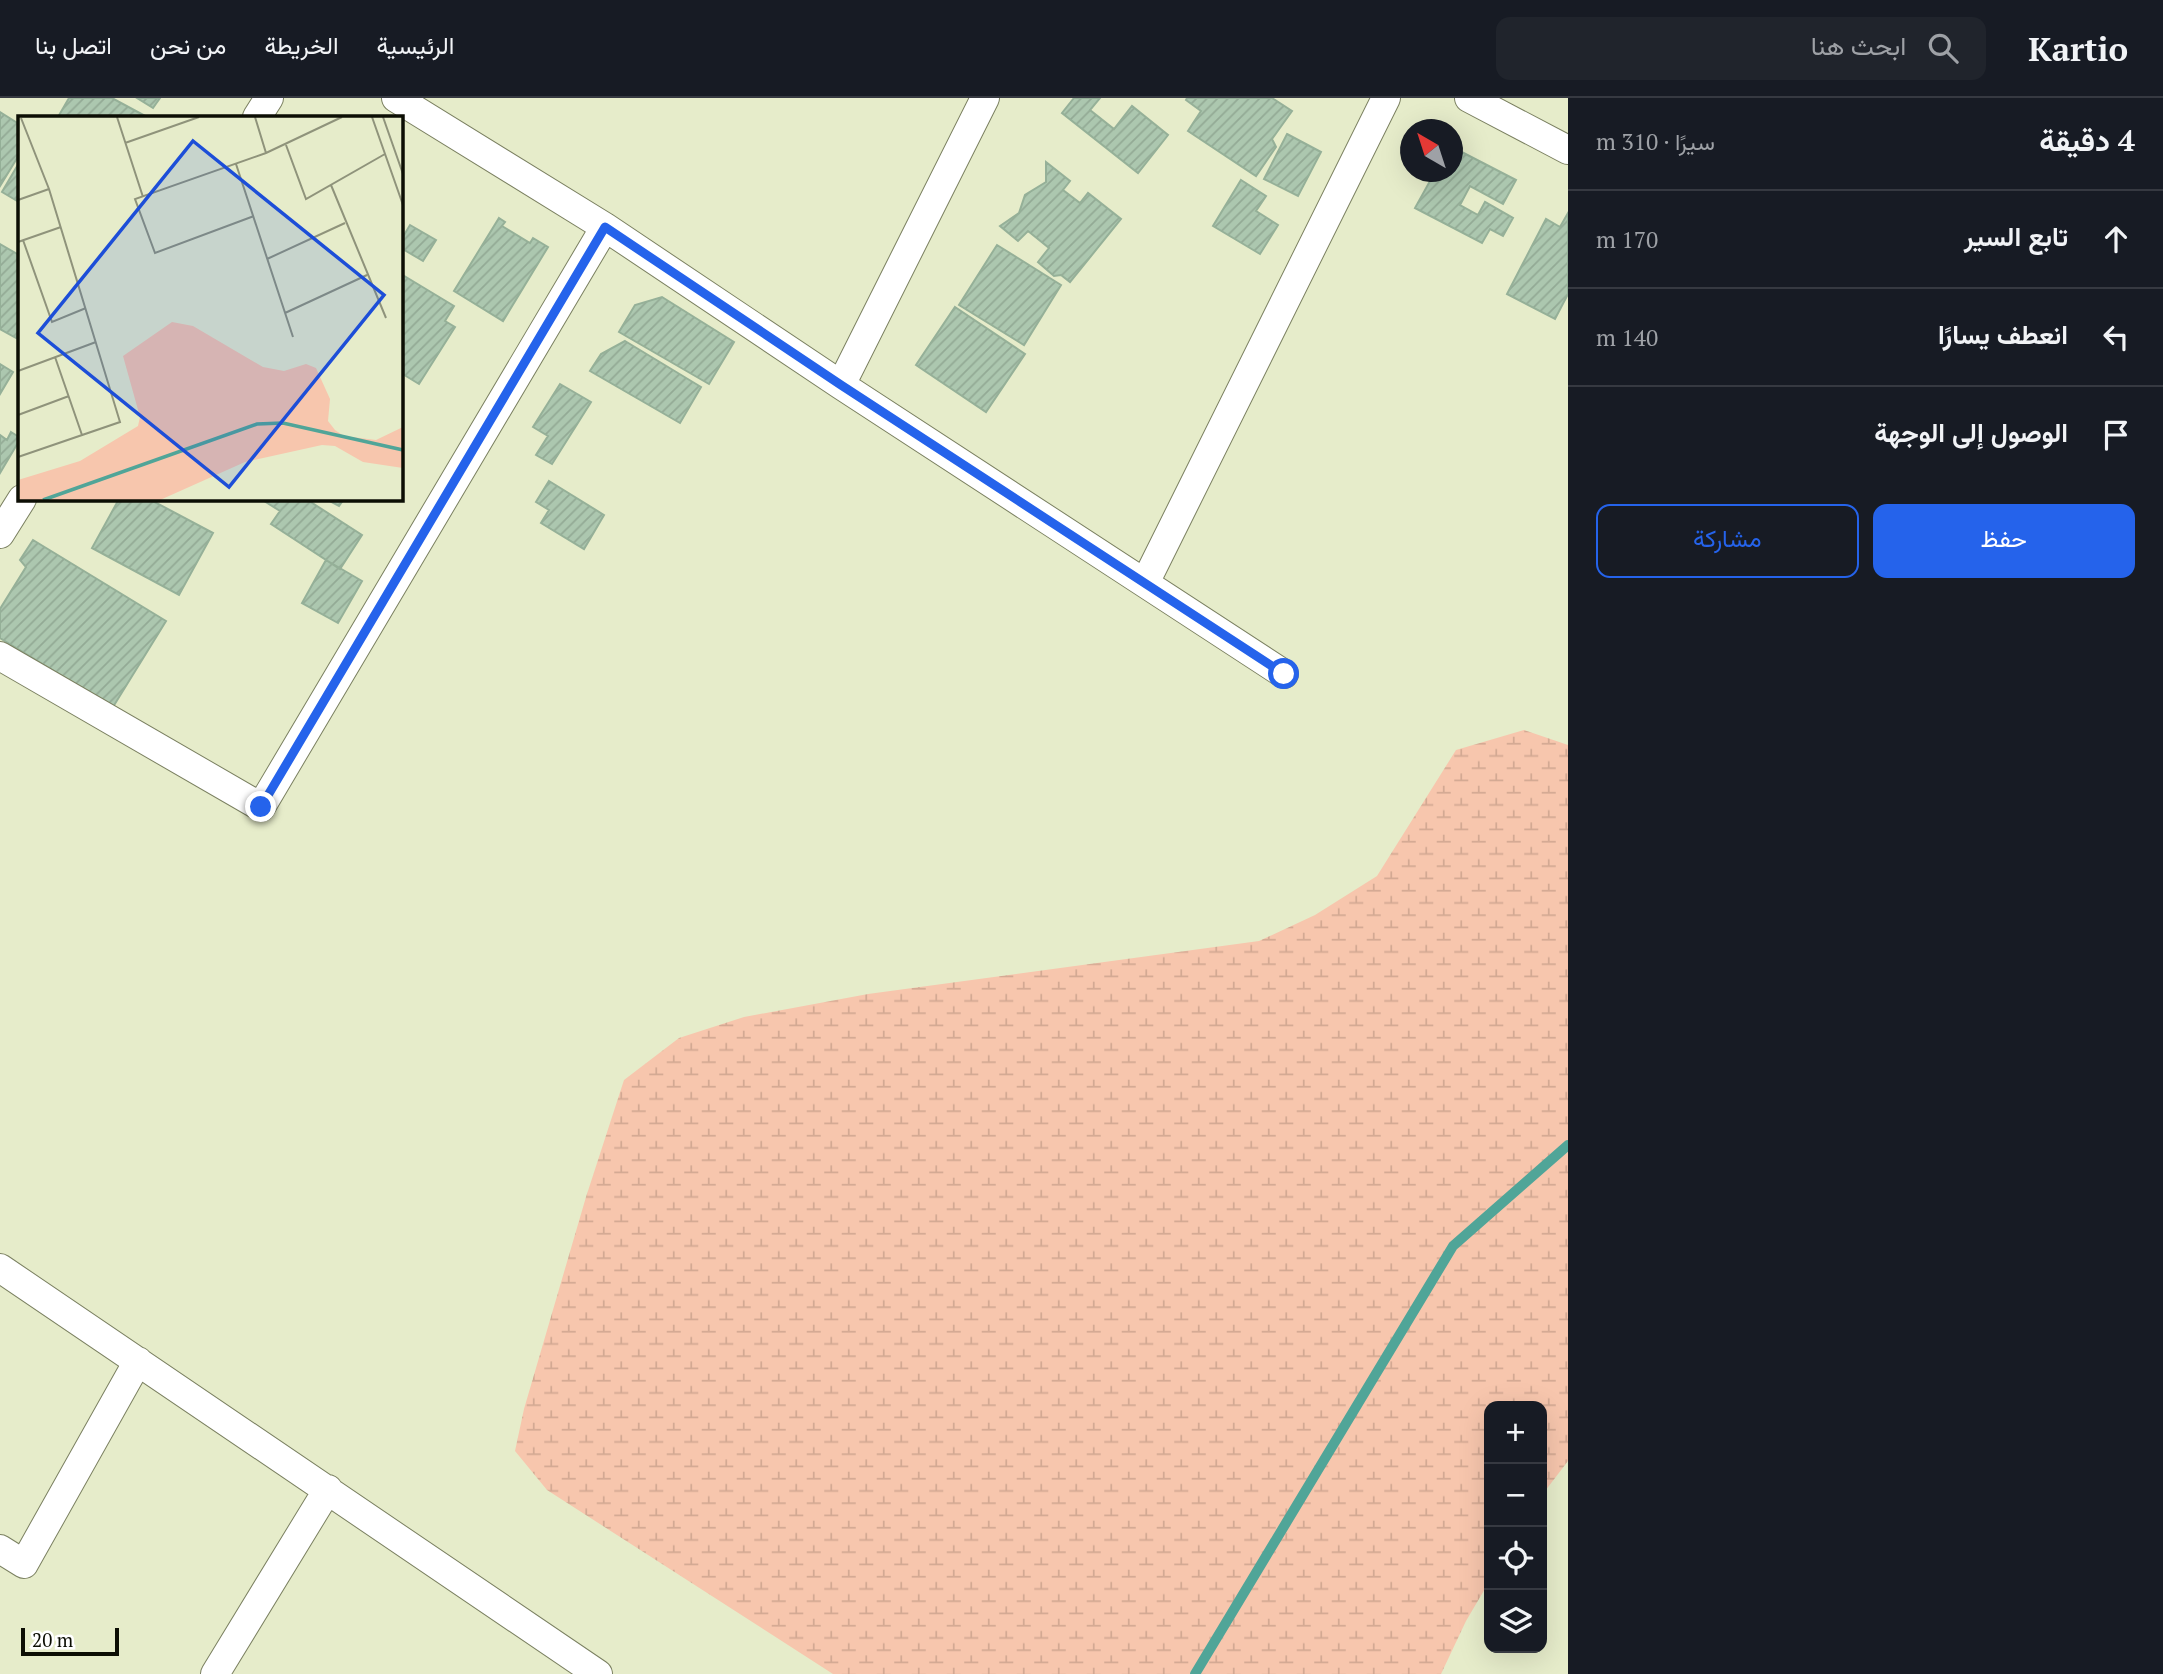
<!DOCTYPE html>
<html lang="ar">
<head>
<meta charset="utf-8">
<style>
	:root { --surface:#171b24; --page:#20242c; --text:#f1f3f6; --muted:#9ea1a6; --line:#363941; --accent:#2563eb }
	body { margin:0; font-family:"PT Serif",Vazirmatn,serif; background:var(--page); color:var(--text); direction:rtl }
	.controls { position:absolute; right:21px; bottom:21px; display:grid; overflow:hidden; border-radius:14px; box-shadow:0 7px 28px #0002 }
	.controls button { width:63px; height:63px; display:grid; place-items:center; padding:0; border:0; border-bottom:2px solid var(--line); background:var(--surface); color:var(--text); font:35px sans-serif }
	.compass { position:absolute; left:1400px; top:21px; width:63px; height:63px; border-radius:50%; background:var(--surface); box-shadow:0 7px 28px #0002; rotate:321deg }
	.scale { position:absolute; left:21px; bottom:18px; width:98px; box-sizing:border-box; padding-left:7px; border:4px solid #0c0e04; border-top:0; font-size:19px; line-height:24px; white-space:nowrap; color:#0c0e04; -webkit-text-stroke:5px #fff; paint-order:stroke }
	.stop { position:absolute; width:21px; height:21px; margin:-16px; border:5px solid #2563eb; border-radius:50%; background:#fff }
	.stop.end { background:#2563eb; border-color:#fff; box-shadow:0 2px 7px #0008 }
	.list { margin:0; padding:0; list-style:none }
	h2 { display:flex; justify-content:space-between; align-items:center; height:91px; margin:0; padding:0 28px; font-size:30px }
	h2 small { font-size:23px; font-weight:400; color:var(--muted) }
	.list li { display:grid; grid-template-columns:46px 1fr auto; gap:21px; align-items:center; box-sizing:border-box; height:98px; padding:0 28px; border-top:2px solid var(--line) }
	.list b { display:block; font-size:26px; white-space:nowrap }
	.list em { font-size:23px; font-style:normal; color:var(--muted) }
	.actions { display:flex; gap:14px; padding:21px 28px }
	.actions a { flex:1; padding:16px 0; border:2px solid var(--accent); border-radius:14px; text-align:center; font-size:24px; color:var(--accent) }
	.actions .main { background:var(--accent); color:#fff }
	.icon { flex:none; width:38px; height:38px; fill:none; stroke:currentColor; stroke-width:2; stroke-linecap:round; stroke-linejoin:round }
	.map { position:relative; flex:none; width:1568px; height:1576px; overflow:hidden; direction:ltr }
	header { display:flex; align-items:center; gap:42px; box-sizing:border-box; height:98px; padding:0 35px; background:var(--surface); border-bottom:2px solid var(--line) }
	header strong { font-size:33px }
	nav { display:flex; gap:38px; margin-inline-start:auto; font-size:24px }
	.search { width:490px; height:63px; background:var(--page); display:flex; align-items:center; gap:18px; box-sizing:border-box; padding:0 24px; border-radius:14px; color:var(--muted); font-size:26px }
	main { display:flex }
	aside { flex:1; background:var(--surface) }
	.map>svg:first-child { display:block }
	.wetland { fill:url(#wetland-marsh) }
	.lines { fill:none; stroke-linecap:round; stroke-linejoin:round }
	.stream { stroke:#50a598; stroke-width:10 }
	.building { fill:url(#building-hatch); stroke:#95b098; stroke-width:2 }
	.street-casing { stroke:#7b8061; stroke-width:30 }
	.street { stroke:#fff; stroke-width:28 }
	.route { stroke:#2563eb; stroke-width:9 }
	.inset-river { fill:none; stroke:#50a598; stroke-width:3.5 }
	.inset-road { fill:none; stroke:#8f937b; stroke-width:2 }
	.view { fill:#1d4ed8; fill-opacity:0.15; stroke:#1d4ed8; stroke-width:3.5 }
	.inset-edge { fill:none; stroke:#0c0e04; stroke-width:3.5 }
</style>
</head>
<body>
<header>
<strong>Kartio</strong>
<div class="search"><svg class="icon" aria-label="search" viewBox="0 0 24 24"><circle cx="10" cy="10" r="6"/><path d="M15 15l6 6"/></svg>ابحث هنا</div>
<nav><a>الرئيسية</a><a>الخريطة</a><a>من نحن</a><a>اتصل بنا</a></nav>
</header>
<main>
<aside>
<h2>4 دقيقة<small>سيرًا · 310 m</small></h2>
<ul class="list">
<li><svg class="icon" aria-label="ahead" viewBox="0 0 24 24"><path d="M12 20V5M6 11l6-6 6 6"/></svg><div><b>تابع السير</b></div><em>170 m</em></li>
<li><svg class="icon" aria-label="left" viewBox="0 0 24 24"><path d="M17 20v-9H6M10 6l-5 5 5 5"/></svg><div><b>انعطف يسارًا</b></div><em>140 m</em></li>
<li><svg class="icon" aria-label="arrive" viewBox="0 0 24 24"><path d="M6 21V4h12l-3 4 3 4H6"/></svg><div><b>الوصول إلى الوجهة</b></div></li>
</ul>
<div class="actions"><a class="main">حفظ</a><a>مشاركة</a></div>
</aside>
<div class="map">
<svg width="1568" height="1576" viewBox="0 0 1568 1576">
	<defs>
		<pattern id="wetland-marsh" width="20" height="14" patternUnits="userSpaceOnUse" patternTransform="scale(1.75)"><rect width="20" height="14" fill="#f7c6ad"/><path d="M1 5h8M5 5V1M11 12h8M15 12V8" fill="none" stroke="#d3a993"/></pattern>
		<pattern id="building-hatch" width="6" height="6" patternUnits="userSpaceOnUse" patternTransform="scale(1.75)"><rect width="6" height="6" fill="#acc7af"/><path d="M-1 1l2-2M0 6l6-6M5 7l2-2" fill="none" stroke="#93aa95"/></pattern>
	</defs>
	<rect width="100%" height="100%" fill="#e6ecca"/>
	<!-- wetland -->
	<path class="wetland" d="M1524,632l44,15v716l-26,34v-89h-53v176l-23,39 -25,53h-608l-286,-184 -32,-39 9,-42 62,-212 38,-117 55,-42 65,-21 124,-23 391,-53 56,-26 62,-39 79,-126z"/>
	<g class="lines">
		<!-- stream -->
		<path class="stream" d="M1195,1576l258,-428 115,-101"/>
	</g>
	<!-- building -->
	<path class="building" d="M69,0h43l35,19h-89z
		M137,0h23l-7,10z
		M1074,0h26l-10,12 24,19 18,-23 36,29 -30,38 -76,-60z
		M1187,0h85l20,13 -20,28 4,8 -20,29 -68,-45 13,-20 -15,-11z
		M0,14l19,12v31l-19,31z
		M1287,36l34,18 -23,44 -34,-17z
		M1452,49l64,33 -13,24 -33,-18 -10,19 18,10 7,-13 28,16 -10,18 -13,-7 -8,14 -67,-35 20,-36h17z
		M1046,64l24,19 -7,9 17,13 8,-10 33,26 -51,63 -9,-7 -7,1 -16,-14 11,-14 -21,-17 -10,10 -18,-15 19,-13 6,-18 21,-13z
		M19,65v39l-17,-10z
		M1241,82l25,16 -10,15 22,14 -18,29 -47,-28z
		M1568,115v81l-13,25 -48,-25 39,-75 14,8z
		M499,120l6,4 -3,4 28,17 3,-5 15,9 -45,74 -49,-30z
		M410,127l26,15 -13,21 -22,-13v-8z
		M0,146l19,11v78l-3,5 -16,-9z
		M997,147l64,40 -37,60 -65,-40z
		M401,176l53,32 -9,15 10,6 -36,57 -18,-11z
		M662,199l72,45 -25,42 -90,-52 16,-27z
		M955,209l70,47 -39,58 -70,-47z
		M625,243l76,46 -21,36 -90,-52 11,-17z
		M0,266l13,8 -13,22z
		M560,286l31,18 -39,62 -16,-9 12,-19 -15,-9z
		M11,334l8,5v4l-19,32v-38l7,5z
		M549,383l55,34 -20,34 -43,-26 8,-13 -13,-8z
		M119,401h30l64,34 -34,62 -87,-47z
		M261,401h45l56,36 -22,34 -69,-45 9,-13z
		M326,401h18l-5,7z
		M33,442l133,81 -53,86 -113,-69v-29l26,-42 -6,-7z
		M326,462l36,21 -24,42 -36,-20z"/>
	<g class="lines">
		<defs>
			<path id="street" d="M396,0l209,129 236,158 443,289
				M1469,0l99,52
				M257,19l12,-19
				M841,287l144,-287
				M0,436l22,-35
				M1145,485l241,-485
				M0,558l261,151 344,-580
				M0,1170l598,406
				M0,1451l24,15 114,-203
				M215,1576l113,-185"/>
		</defs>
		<!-- street casing -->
		<use href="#street" class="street-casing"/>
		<!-- street -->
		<use href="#street" class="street"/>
	</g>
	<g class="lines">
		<!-- route -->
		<path class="route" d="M261,709l344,-580 236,158 443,289"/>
	</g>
	<!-- overview -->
	<g transform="translate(18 18)">
		<rect width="385" height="385" fill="#e6ecca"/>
		<path d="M154,206l21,4 70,41 21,4 22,-7 10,4 14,31 -2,22 7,9 9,6 32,4 27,-13v41l-40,-6 -28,-16 -13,-1 -77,17 -85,38h-142v-20l62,-19 58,-35 2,-9 -17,-61z" fill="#f7c6ad"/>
		<path class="inset-river" d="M25,384l214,-76 26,-1 120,27"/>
		<path class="inset-road" d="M99,1l26,80M237,1l11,36M354,1l31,88M365,1l20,57M107,27l74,-26M268,29l20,54 79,-45M218,48l57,173M313,69l55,133M0,84l31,-11M236,100l-99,37 -20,-54 131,-46 76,-36M5,124l29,82 34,-14M0,126l43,-15M249,143l78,-36M267,197l82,-38M37,241l27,78M0,255l78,-29M0,299l51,-19M0,341l102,-35 -71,-233 -28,-71"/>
		<path class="view" d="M175,25l191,154 -155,192 -191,-154z"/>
		<rect width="385" height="385" class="inset-edge"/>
	</g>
</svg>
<div class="controls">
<button>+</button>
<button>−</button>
<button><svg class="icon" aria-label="locate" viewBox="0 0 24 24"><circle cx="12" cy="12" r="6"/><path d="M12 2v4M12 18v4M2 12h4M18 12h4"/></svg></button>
<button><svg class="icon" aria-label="layers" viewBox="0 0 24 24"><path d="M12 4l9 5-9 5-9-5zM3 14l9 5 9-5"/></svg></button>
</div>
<svg class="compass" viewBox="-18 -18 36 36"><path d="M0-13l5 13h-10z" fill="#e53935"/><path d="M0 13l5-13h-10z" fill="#9ea1a6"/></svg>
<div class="scale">20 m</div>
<div class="stop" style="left:1284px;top:576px"></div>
<div class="stop end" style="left:261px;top:709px"></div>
</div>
</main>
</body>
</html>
